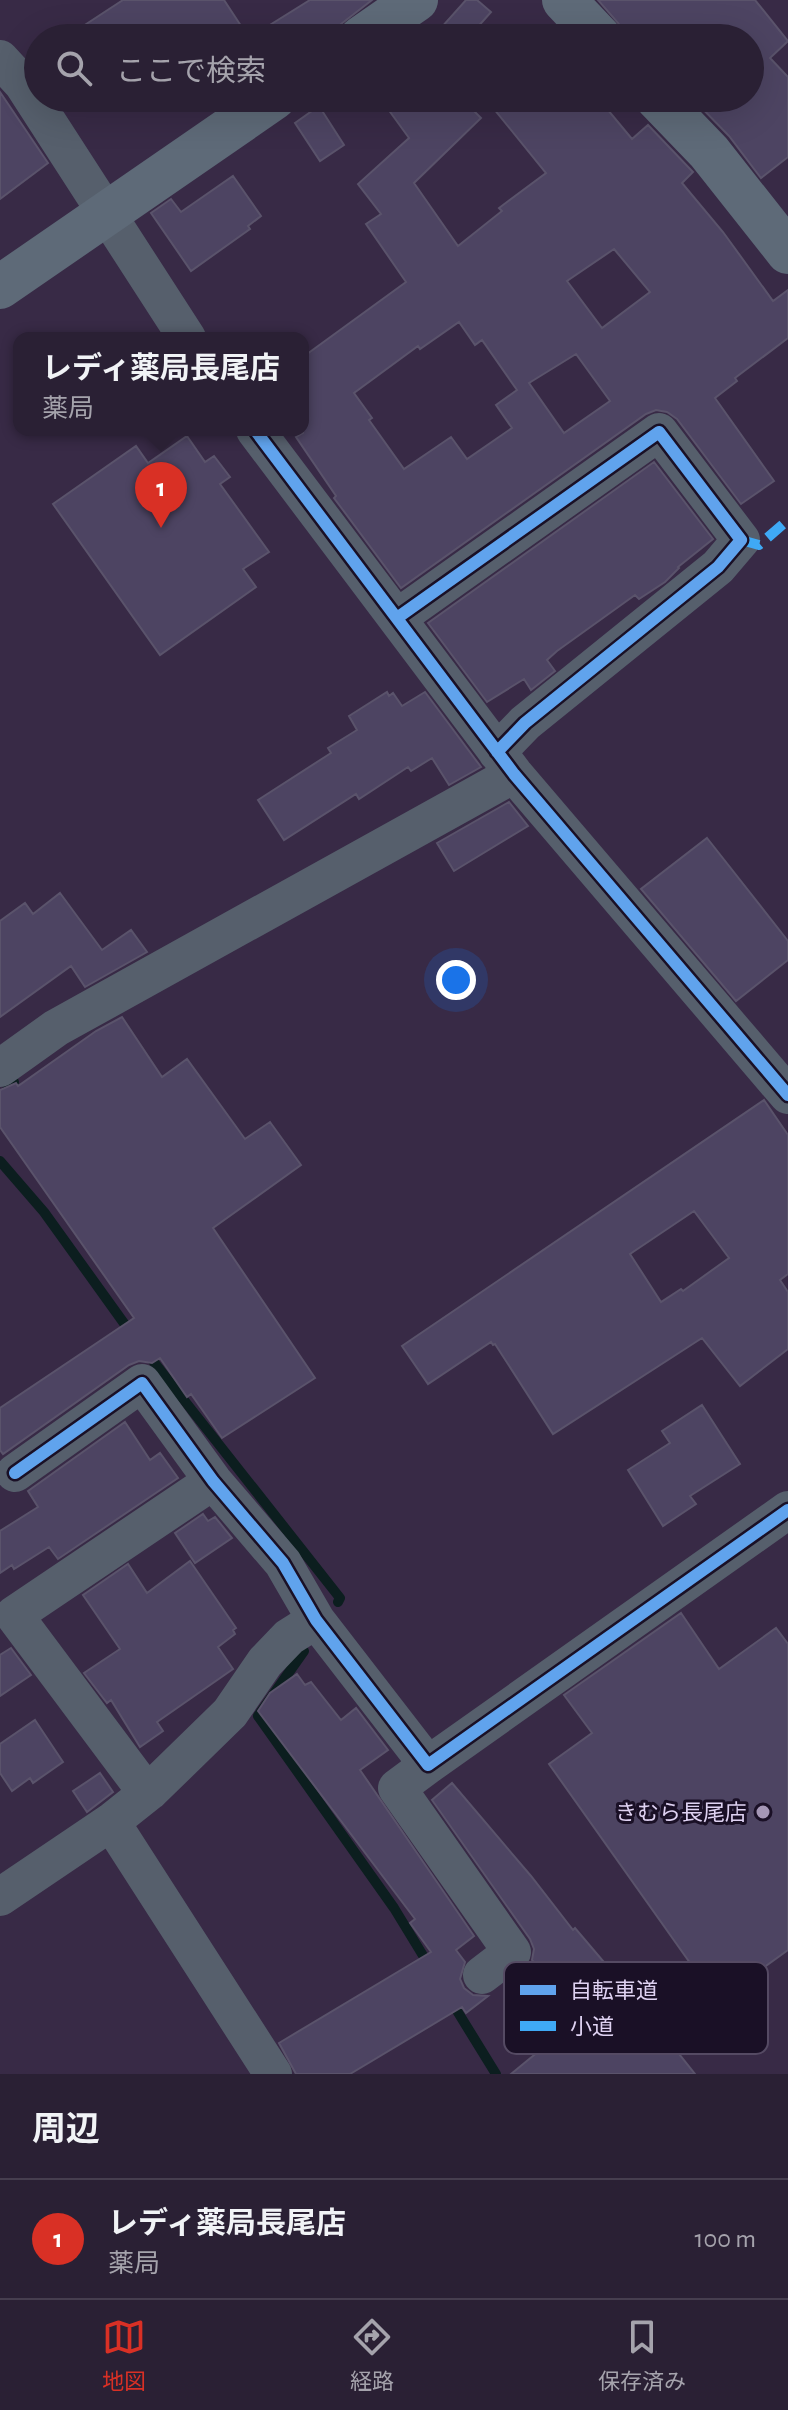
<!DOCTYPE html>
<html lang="ja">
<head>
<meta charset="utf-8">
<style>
	:root { --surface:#2a2034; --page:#32283c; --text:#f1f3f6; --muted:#a5a3ac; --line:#463e4f; --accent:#d93025 }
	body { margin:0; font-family:"Alegreya Sans","Noto Sans JP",sans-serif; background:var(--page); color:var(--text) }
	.you { position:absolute; left:456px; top:980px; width:28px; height:28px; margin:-20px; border:6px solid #fff; border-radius:50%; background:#1a73e8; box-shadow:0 0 0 12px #1a73e833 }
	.badge { display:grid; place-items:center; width:52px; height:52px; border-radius:50%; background:var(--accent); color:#fff; font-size:26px; font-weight:700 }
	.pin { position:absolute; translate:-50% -66px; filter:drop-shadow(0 2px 4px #0008) }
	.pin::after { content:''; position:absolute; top:42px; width:28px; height:24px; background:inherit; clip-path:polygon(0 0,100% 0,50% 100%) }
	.popup { position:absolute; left:13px; top:332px; width:296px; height:104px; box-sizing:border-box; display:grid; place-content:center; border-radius:16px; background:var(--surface); filter:drop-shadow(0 2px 6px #0005); font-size:26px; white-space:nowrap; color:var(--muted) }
	.popup b { font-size:30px; color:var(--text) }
	.popup::after { content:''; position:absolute; left:50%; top:100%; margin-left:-16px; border:16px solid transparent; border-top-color:var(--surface) }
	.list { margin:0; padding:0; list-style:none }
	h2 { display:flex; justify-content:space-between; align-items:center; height:104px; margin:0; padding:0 32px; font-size:34px }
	h2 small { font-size:26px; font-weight:400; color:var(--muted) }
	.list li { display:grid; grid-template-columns:52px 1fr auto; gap:24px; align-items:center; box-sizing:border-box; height:120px; padding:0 32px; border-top:2px solid var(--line) }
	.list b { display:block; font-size:30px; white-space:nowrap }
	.list p { margin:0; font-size:26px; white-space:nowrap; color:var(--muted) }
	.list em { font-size:26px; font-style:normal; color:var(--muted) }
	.icon { flex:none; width:44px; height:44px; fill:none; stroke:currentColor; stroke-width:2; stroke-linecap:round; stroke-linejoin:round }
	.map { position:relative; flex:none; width:788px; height:2074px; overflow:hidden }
	.search { position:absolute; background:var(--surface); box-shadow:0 8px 32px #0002; left:24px; right:24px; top:24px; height:88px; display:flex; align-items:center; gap:20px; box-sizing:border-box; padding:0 28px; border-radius:44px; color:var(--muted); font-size:30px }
	.sheet { height:224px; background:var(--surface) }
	nav { display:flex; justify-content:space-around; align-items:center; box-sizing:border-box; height:112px; border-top:2px solid var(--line); background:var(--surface); font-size:22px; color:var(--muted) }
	nav a { display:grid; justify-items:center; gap:4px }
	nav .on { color:var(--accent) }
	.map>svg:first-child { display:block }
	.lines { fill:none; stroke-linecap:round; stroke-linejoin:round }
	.stream { stroke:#0c1e1f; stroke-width:10 }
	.building { fill:#4d4462; stroke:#5a536b; stroke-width:2; fill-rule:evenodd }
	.street { stroke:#565f6c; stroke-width:38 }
	.secondary { stroke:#5e6a78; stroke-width:44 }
	.quiet { stroke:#3fa9f5; stroke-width:10; stroke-dasharray:20 10; stroke-linecap:butt }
	.cycleway-casing { stroke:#1a1026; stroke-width:17 }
	.cycleway { stroke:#60a3ed; stroke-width:12 }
	.poi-dot { fill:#a597b6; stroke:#1a1026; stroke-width:3 }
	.labels { text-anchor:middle; stroke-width:6; stroke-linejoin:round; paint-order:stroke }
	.poi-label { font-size:22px; fill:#dfd2f2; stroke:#1a1026; text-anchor:end }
	.key { fill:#1a1026; stroke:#554a63; stroke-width:2 }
	.key-label { font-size:22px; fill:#dfd2f2 }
</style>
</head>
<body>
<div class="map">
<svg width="788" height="2074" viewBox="0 0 788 2074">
	<rect width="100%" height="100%" fill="#382a46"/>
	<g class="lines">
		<!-- stream -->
		<path class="stream" d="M0,1098l14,-16
			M0,1161l44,51 87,121
			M146,1352l194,246 -2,4
			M304,1651l-46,65 136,192 36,59
			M451,2001l45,73"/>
	</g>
	<!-- building -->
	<path class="building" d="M123,0h101l25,38 61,-38h62l-49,38h-258z
		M466,0h11l14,12 -23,26h-36z
		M598,0h157l33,41 -18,17 18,19v80l-27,21 -32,-42 -37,-38h58v-60h-119z
		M0,92l48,71 -48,36z
		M380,98h81l20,20 -67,65 44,63 44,-35 -3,-3 47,-35 -61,-75h113l34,41 16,-14 45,47 -11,11 41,49 50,69 15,-11v48l-53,40 2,3 -22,17 59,83 -33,23 -64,-85 -10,-7 -11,-2 -10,4 -245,174 -67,-90 2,-2 -40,-59 7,-4v-76l103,-75 -40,-58 15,-10 -23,-30 51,-46zM614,249l36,43 -48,36 -35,-47zM459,322l16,23 7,-5 35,50 -21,15 16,23 -45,31 -16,-22 -47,32 -35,-49 3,-2 -18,-25 64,-47 2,3zM576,354l34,47 -46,32 -35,-50z
		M319,106l25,39 -24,16 -25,-38z
		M233,176l28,40 -13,10 2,3 -59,42 -40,-58 20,-14 10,13z
		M187,436l18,26 9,-6 16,21 -10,7 49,68 -26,17 13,18 -96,68 -107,-151 83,-58 12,17z
		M654,462l59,77 -35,28 1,1 -14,14 -26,17 -4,-4 -78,56 -10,9 8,11 -24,19 -7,-11 -37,23 -59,-79z
		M387,692l2,4 4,-3 9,13 23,-14 56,75 -32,18 -17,-27 -21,13 -3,-4 -49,32 -3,-5 -72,46 -26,-40 73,-47 -3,-5 29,-18 -8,-14z
		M509,802l19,24 -74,45 -17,-28z
		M707,838l81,103v19l-52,41 -95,-112z
		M60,893l42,57 29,-20 16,22 -62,35 -14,-21 -71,51v-96l25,-18 8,11z
		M122,1017l40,60 25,-18 58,80 25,-17 31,43 -88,63 102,150 -93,60 -31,-44 -4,3 -27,-39 -8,5 -13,-2 -10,4 -126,89 -3,-4v-42l134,-90 -134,-191v-37l16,-7 2,3 78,-55z
		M764,1100l24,35v139l-8,6 8,12v57l-48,37 -38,-48 -149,96 -58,-90 -2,1 -2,-3 -63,42 -26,-38zM694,1211l35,47 -46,33 -2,-2 -20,13 -31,-48z
		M702,1405l38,59 -50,32 6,8 -33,22 -35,-56 42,-27 -8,-12z
		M125,1422l25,38 10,-7 18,25 -120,81 -9,-12 -35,22 -2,-4 -12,8v-42l38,-24 -10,-16z
		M203,1514l5,7 7,-4 17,21 -37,25 -20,-30z
		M190,1561l46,67 -3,2 2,4 -17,13 15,22 -76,53 6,9 -23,16 -29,-47 -4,3 -23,-30 36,-24 -37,-54 45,-31 19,29z
		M681,1613l38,56 57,-41 12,16v306l-46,33 -6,-9 -76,56 35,44h-184l56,-46 -8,-10 6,-4 -7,-9 7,-6 -33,-39 2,-11 -4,-10 -98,-139 20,-17 79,93 42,54 2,-2 67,79 53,-37 -146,-206 43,-31 -28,-38z
		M11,1648l20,27 -31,21v-41z
		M297,1674l8,11 6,-3 30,38 15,-12 32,42 -28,20 114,166 -18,14 9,12 -5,17 4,9 9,7 15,1 -22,17 -4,-6 -112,67h-54l-17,-31 152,-91 -21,-29 5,-4 -157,-208 12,-18z
		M35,1720l28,42 -30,21 -3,-5 -18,13 -12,-18v-29z
		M100,1773l13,19 -26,20 -14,-21z"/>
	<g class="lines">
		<!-- street -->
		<path class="street" d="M0,59l23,25 164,254
			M255,430l259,344 274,321
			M397,618l262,-186 82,108 -23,27 -193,156 -28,29
			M0,1068l56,-40 458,-254
			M15,1473l127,-90 71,98 70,82 33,57 112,145 360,-255
			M428,1765l-31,23 115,164 -30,23
			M150,1791l-12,-10 -124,-166 199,-134
			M111,1822l162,252
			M0,1897l111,-75 39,-31 80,-78 35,-51 24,-25 27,-17"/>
		<!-- secondary -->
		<path class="secondary" d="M564,0l36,38
			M361,38l55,-38
			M657,98l52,54 79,100
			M0,287l274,-189"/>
		<!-- quiet -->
		<path class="quiet" d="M741,540l18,5 29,-25"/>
		<defs>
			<path id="cycleway" d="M255,430l259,344 274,321
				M397,618l262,-186 82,108 -23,27 -193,156 -28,29
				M15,1473l127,-90 71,98 70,82 33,57 112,145 360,-255"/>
		</defs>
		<!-- cycleway casing -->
		<use href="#cycleway" class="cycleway-casing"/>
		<!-- cycleway -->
		<use href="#cycleway" class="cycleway"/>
	</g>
	<!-- markers -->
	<circle class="poi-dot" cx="763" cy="1812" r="8"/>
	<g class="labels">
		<!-- poi labels -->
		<g class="poi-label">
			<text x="747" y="1820">きむら長尾店</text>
		</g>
	</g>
	<!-- legend -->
	<rect x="504" y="1962" width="264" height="92" rx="12" class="key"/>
	<rect x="520" y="1985" width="36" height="10" fill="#60a3ed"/>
	<rect x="520" y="2021" width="36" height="10" fill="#3fa9f5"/>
	<g class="key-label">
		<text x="570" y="1998">自転車道</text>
		<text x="570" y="2034">小道</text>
	</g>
</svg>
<div class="you"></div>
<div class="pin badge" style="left:161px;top:528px">1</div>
<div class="popup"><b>レディ薬局長尾店</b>薬局</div>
<div class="search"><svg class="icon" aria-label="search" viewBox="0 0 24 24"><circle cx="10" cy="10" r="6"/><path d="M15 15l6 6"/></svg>ここで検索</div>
</div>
<section class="sheet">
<h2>周辺<small></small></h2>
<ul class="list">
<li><span class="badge">1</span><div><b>レディ薬局長尾店</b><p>薬局</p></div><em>100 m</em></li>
</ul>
</section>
<nav>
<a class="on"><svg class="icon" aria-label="map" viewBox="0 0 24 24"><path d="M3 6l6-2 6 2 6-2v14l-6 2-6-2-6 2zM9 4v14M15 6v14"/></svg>地図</a>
<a><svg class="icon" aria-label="directions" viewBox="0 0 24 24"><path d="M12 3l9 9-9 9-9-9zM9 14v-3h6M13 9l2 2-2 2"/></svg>経路</a>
<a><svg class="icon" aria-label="saved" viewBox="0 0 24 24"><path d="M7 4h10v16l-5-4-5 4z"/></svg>保存済み</a>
</nav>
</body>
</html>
